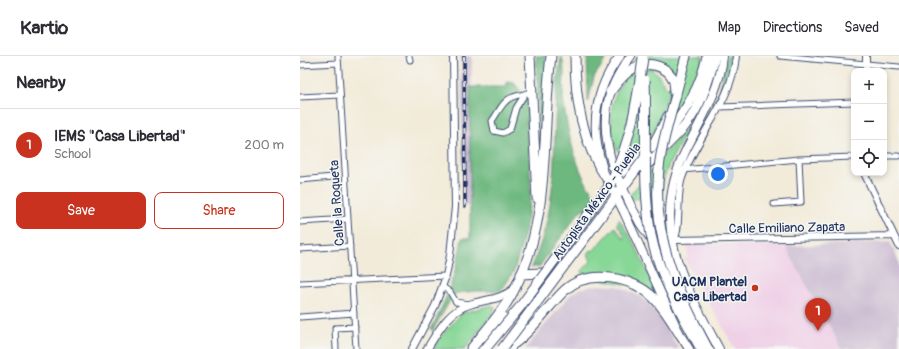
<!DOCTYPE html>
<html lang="en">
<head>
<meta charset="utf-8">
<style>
	:root { --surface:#fff; --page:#f2f2f3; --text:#2b2b33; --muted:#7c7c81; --line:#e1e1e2; --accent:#c8321e }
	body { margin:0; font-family:Pangolin,sans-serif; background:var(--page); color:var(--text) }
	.controls { position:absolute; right:12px; top:12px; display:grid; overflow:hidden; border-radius:8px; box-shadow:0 2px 6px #0003 }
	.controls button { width:36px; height:36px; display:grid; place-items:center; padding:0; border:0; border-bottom:1px solid var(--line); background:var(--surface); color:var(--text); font:20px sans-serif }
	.you { position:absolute; left:418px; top:118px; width:14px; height:14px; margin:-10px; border:3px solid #fff; border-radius:50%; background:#1a73e8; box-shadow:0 0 0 6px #1a73e833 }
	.badge { display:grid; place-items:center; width:26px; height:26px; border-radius:50%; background:var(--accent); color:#fff; font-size:13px; font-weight:700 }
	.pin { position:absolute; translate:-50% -33px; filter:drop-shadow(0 1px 2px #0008) }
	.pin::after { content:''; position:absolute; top:21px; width:14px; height:12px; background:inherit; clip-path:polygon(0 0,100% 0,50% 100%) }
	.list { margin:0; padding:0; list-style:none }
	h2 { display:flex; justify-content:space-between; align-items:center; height:52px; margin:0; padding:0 16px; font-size:17px }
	h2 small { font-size:13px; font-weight:400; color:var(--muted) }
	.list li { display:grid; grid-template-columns:26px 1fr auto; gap:12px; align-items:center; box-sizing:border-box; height:72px; padding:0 16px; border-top:1px solid var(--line) }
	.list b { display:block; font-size:15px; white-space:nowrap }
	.list p { margin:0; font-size:13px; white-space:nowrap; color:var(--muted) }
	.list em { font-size:13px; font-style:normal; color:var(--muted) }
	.actions { display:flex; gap:8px; padding:12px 16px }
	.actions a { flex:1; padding:9px 0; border:1px solid var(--accent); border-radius:8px; text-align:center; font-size:14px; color:var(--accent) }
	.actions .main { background:var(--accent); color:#fff }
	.icon { flex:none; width:22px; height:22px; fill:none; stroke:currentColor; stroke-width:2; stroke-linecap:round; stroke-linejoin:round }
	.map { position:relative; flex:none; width:599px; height:293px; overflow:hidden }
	header { display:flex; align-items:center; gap:24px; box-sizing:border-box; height:56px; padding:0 20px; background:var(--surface); border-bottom:1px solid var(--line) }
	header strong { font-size:19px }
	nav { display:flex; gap:22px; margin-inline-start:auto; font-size:14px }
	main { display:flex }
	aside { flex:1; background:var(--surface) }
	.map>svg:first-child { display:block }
	.built { fill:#efd0e7 }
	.industrial { fill:#cdbed3 }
	.green { fill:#87d796; stroke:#51837a }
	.forest { fill:#6db87f; stroke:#44746e }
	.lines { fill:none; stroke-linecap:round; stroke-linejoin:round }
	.minor-casing { stroke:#3b4b70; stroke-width:7 }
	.tertiary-casing { stroke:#3b4b70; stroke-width:8 }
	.secondary-casing { stroke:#3b4b70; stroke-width:9 }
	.primary-casing { stroke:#3b4b70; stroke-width:10 }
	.trunk-casing { stroke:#3b4b70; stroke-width:11 }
	.motorway-casing { stroke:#3b4b70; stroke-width:11 }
	.minor { stroke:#fff; stroke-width:5 }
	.tertiary { stroke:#fff; stroke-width:6 }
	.secondary { stroke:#fff; stroke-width:7 }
	.primary { stroke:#fff; stroke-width:8 }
	.trunk { stroke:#fff; stroke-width:9 }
	.motorway { stroke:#fff; stroke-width:9 }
	.rail-casing { stroke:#1b2f5e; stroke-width:3.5 }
	.rail { stroke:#f6f6f2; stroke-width:2; stroke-dasharray:6; stroke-linecap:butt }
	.primary-bridge-casing { stroke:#3b4b70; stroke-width:10; stroke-linecap:butt }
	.motorway-bridge-casing { stroke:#3b4b70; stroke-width:11; stroke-linecap:butt }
	.primary-bridge { stroke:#fff; stroke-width:8 }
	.motorway-bridge { stroke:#fff; stroke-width:9 }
	.poi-dot { fill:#c8321e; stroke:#f6f6f2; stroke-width:1.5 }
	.labels { text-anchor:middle; stroke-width:3; stroke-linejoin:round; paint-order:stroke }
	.street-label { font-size:13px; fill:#1b2f5e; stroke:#f6f6f2 }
	.poi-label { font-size:13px; font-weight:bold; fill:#1b2f5e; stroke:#f6f6f2; text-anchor:end }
</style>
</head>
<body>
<header>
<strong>Kartio</strong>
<nav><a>Map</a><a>Directions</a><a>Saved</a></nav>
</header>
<main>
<aside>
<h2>Nearby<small></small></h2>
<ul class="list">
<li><span class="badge">1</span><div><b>IEMS &quot;Casa Libertad&quot;</b><p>School</p></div><em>200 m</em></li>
</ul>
<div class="actions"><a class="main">Save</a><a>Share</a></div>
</aside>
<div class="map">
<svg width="599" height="293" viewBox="0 0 599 293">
	<rect width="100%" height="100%" fill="#f6f6f2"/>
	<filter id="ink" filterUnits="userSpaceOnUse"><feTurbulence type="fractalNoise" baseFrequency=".025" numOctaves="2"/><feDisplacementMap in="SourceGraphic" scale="8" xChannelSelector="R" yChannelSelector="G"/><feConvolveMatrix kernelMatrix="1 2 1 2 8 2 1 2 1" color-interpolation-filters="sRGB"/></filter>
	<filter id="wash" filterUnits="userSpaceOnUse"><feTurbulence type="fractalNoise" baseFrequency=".012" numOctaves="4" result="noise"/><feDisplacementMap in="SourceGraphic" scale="16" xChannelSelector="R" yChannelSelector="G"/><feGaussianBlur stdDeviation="0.9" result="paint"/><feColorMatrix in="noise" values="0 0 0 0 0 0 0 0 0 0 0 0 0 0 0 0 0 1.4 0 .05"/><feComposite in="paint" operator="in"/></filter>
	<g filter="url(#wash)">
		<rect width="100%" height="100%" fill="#f2ebd9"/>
		<!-- built -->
		<path class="built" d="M387,188l98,2 57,103h-107l-51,-91 4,-1z"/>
		<!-- industrial -->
		<path class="industrial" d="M161,0h11l-2,68v82h-7z
			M590,186l9,20v87h-57l-57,-103z
			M298,229l20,1 24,11 17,18 20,34h-154l45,-54 9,-6z"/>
		<!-- green -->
		<path class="green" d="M338,0h65l-9,32 -20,33 -2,-51 -43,-3z
			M350,13l7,4 9,14 6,-1 -18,45 -22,29c-4,-3 -13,-7 -15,-11 -12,-22 -7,-69 21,-79 3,-2 8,-1 12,-1z
			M391,66l-22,42 -6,17 -2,16 3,37 3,1 9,36 -23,-36 4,-6 -18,-31 -6,2 -3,-5z
			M319,163l15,24 27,58 -12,-12 -65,-13 -2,-5 9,-10 -3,-7 3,-4 2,1 22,-24 9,12 1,-3 -8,-12z
			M192,249l3,3 -3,6 -27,35h-32l11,-16 18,-20z"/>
		<!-- forest -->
		<path class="forest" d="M236,0h10l-5,100z
			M261,0c5,9 2,28 2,39 1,24 15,88 34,101l-7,12 -7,1 -5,5 -39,53h-8c34,-71 17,-138 30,-211z
			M287,0h21l-14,21 -6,25z
			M427,0h5l-6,31 -23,42 -2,-1 19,-38z
			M206,26l8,1 13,15 4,96 -6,39 -11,38 -10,16 -5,4h-23l-19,2 -5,4 -19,33 -2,-1c17,-32 25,-55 31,-91h8v-151h35l3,-2z"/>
	</g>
	<g filter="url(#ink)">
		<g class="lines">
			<defs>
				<path id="minor" d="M38,0l18,293
					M109,0l1,4
					M480,0l119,11
					M0,9l38,-2
					M225,38l-9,14 -6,21 -7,4 -9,-2 -2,-10c6,-8 11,-21 21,-24 7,-3 12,-2 19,-6
					M0,41l40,-2
					M420,51l134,-5
					M584,100h15
					M383,114l116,-11 55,-2
					M0,124l33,-3
					M474,148l27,-2 -2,-43
					M0,166l48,-3
					M0,193l50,-3
					M0,227l146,-7
					M143,231l7,5 6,10 12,2
					M0,261l54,-4
					M36,293l-1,-21 20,-1"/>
				<path id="tertiary" d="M566,15v-15
					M564,117l35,73
					M374,184c7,-12 2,-45 8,-62 15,-43 50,-76 54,-122
					M375,184l219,-4
					M112,293l23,-43 11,-30 4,-21 5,-48 -2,-151"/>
				<path id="secondary" d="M127,293c11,-18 22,-39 44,-45 17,-5 28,-4 43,-15"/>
				<path id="primary" d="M302,110c-12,-40 -8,-76 18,-110
					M313,111c-13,-43 -10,-75 18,-111
					M332,152l8,15 28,41
					M324,156l55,121 10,16
					M419,293c-35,-65 -70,-123 -34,-197 15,-31 35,-61 38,-96"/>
				<path id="trunk" d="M230,0l7,142
					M275,0c0,44 7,86 32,123
					M310,36c7,-9 14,-19 24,-24 18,-10 45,2 40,25
					M364,81c21,-24 37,-50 43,-81
					M342,114c14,-15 30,-29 43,-44 16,-20 24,-46 30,-70
					M307,140l41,-49
					M261,208l37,-55 14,-16
					M221,218l20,-1
					M179,283l18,-11 9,-10
					M215,287c20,-15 32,-36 50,-53 24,-22 68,-13 89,8 10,10 18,23 25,35
					M171,293c15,-19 32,-37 43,-59 38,-72 27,-156 37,-234
					M210,293l13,-25"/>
				<path id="motorway" d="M374,45l12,-45
					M352,91l16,-31"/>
			</defs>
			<!-- minor casing -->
			<use href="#minor" class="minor-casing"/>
			<!-- tertiary casing -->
			<use href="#tertiary" class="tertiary-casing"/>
			<!-- secondary casing -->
			<use href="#secondary" class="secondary-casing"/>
			<!-- primary casing -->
			<use href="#primary" class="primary-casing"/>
			<!-- trunk casing -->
			<use href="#trunk" class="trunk-casing"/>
			<!-- motorway casing -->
			<use href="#motorway" class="motorway-casing"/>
			<!-- minor -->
			<use href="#minor" class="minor"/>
			<!-- tertiary -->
			<use href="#tertiary" class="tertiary"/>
			<!-- secondary -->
			<use href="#secondary" class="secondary"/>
			<!-- primary -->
			<use href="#primary" class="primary"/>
			<!-- trunk -->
			<use href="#trunk" class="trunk"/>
			<!-- motorway -->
			<use href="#motorway" class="motorway"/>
			<defs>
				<path id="rail" d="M164,0l1,150"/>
			</defs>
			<!-- rail casing -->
			<use href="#rail" class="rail-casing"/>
			<!-- rail -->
			<use href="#rail" class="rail"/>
			<defs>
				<path id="primary-bridge" d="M313,111l19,41
					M307,123l17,33"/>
				<path id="motorway-bridge" d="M345,24c2,49 -3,106 6,155 8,40 30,78 50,114
					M376,39c-8,29 -17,57 -18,87 -4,60 22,115 50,167
					M185,293l35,-42 90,-122c20,-41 27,-82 33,-127
					M202,293l145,-194"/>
			</defs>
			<!-- primary-bridge casing -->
			<use href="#primary-bridge" class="primary-bridge-casing"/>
			<!-- motorway-bridge casing -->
			<use href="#motorway-bridge" class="motorway-bridge-casing"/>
			<!-- primary-bridge -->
			<use href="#primary-bridge" class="primary-bridge"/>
			<!-- motorway-bridge -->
			<use href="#motorway-bridge" class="motorway-bridge"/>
		</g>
	</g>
	<!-- markers -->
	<circle class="poi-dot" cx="455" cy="232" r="4"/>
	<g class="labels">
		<!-- street labels -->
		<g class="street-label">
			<text transform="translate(296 145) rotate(-54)" y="5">Autopista México - Puebla</text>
			<text transform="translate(36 147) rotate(-94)" y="5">Calle la Roqueta</text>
			<text transform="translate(487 171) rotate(-1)" y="5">Calle Emiliano Zapata</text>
		</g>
		<!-- poi labels -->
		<g class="poi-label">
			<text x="447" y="230">UACM Plantel<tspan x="447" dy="15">Casa Libertad</tspan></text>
		</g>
	</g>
</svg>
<div class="controls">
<button>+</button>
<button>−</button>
<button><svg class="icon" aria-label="locate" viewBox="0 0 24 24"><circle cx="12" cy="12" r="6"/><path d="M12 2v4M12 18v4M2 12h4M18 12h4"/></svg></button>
</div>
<div class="you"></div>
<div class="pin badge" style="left:518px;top:275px">1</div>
</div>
</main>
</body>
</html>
